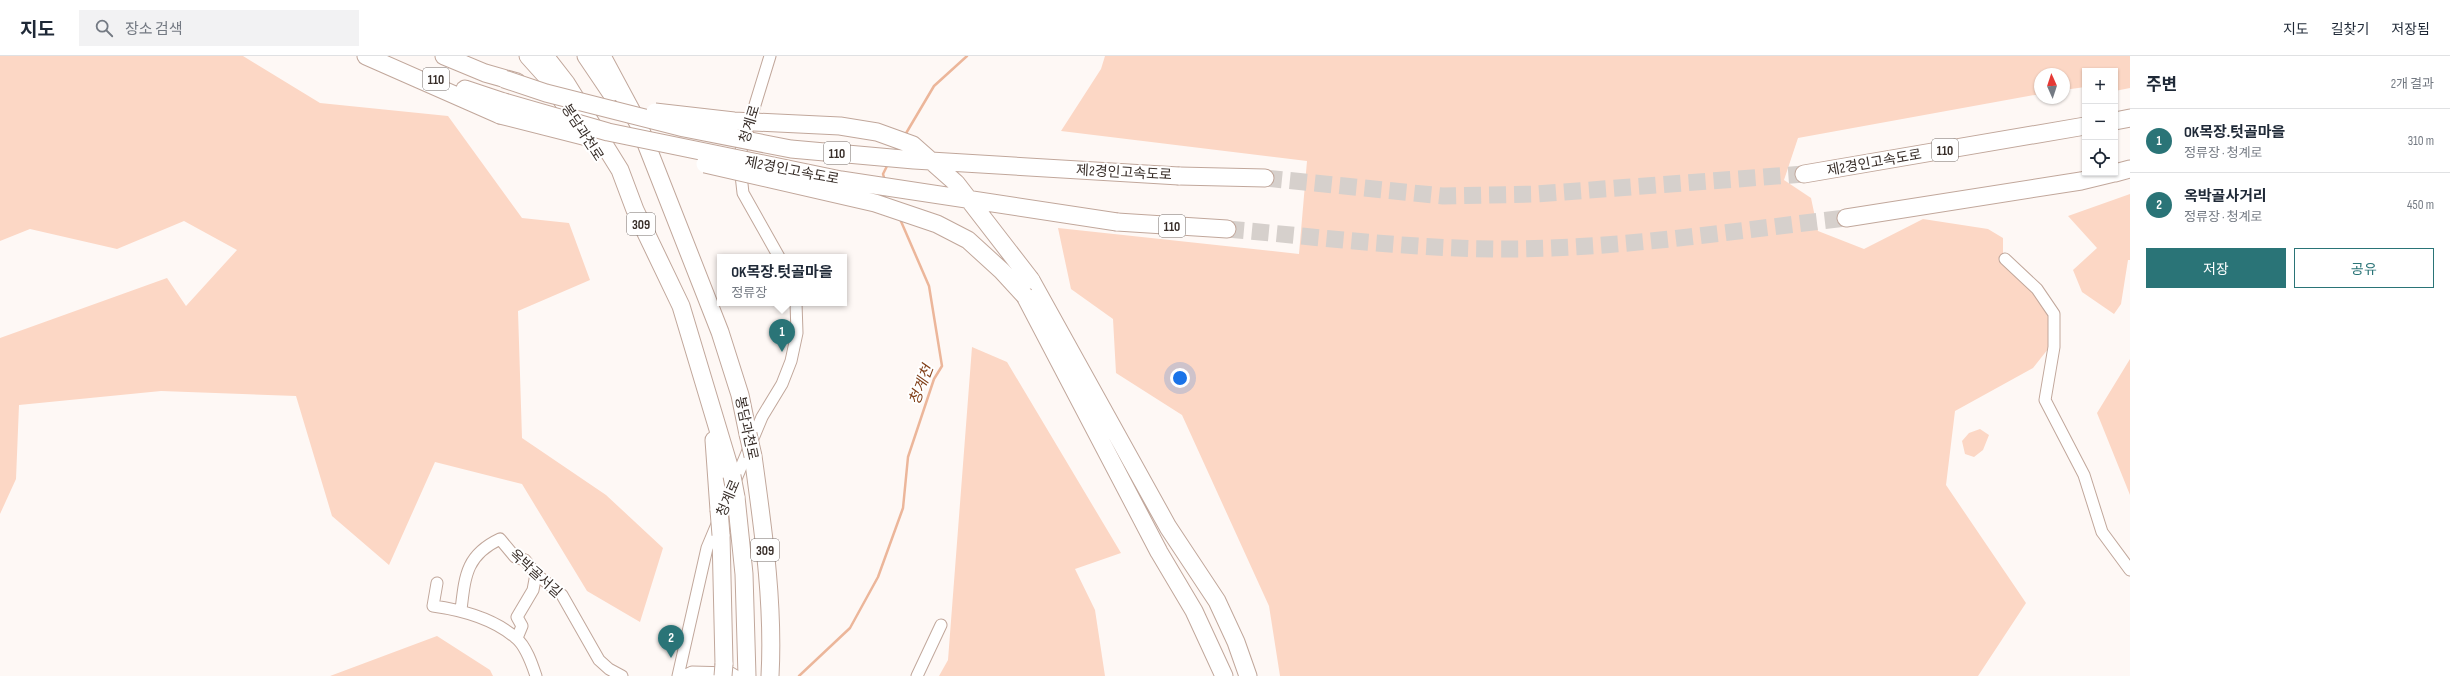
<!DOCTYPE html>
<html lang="ko">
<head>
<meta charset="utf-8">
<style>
	:root { --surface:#fff; --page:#f2f2f3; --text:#1f2937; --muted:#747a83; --line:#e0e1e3; --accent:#2a7477 }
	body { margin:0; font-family:"Sofia Sans Condensed","Noto Sans KR",sans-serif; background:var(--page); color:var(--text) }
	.controls { position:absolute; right:12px; top:12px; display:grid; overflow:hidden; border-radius:0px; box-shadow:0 1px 3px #0004 }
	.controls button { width:36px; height:36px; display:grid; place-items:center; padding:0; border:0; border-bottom:1px solid var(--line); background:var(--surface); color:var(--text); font:20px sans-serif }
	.compass { position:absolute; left:2034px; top:12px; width:36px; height:36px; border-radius:50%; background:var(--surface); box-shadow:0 1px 3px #0004; rotate:357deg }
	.you { position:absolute; left:1180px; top:322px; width:14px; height:14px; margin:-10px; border:3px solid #fff; border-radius:50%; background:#1a73e8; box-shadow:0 0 0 6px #1a73e833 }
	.badge { display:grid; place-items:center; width:26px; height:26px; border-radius:50%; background:var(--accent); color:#fff; font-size:13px; font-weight:700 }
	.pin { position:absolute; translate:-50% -33px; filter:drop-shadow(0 1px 2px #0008) }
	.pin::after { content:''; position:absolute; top:21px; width:14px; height:12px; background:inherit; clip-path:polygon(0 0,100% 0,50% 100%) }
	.popup { position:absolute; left:717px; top:198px; width:130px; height:52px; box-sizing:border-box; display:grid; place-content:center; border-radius:0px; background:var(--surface); filter:drop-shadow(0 1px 3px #0005); font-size:13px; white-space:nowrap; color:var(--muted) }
	.popup b { font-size:15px; color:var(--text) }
	.popup::after { content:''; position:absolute; left:50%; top:100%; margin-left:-8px; border:8px solid transparent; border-top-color:var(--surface) }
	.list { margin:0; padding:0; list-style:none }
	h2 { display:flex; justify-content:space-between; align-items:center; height:52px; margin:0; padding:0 16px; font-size:17px }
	h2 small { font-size:13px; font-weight:400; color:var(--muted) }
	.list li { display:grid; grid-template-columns:26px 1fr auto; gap:12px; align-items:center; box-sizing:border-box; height:64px; padding:0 16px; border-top:1px solid var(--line) }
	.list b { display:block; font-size:15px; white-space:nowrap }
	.list p { margin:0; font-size:13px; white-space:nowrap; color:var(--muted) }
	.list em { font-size:13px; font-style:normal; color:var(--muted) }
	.actions { display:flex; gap:8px; padding:12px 16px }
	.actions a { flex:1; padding:9px 0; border:1px solid var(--accent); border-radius:0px; text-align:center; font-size:14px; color:var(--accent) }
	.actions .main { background:var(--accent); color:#fff }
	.icon { flex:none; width:22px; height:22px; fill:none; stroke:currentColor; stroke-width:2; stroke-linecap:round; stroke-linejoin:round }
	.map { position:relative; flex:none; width:2130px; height:620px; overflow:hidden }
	header { display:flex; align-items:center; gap:24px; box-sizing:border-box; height:56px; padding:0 20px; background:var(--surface); border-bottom:1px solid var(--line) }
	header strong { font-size:19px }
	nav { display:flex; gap:22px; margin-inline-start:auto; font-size:14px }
	.search { width:280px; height:36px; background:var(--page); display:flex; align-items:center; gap:10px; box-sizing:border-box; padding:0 14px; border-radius:0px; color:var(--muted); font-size:15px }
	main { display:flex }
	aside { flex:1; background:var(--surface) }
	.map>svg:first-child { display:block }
	.green { fill:#fcd7c5 }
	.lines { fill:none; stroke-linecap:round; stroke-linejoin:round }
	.stream { stroke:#ecb69a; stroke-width:2.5 }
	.highway-tunnel { stroke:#d6d0cc; stroke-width:17; stroke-dasharray:17 8; stroke-linecap:butt }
	.minor-casing { stroke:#c1a79b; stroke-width:13 }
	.highway-casing { stroke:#c1a79b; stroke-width:19 }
	.minor { stroke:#fff; stroke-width:11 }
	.highway { stroke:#fff; stroke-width:17 }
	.highway-bridge-casing { stroke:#c1a79b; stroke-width:19; stroke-linecap:butt }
	.highway-bridge { stroke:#fff; stroke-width:17 }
	.labels { text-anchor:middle; stroke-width:4; stroke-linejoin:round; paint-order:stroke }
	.shield { fill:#fff; stroke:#746d69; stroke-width:1 }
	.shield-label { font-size:13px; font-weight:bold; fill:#382e29 }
	.street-label { font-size:14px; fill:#382e29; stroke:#fff }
	.water-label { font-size:15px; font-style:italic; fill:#82411a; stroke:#fff }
</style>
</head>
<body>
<header>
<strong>지도</strong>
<div class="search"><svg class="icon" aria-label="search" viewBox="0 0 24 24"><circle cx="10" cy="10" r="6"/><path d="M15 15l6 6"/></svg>장소 검색</div>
<nav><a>지도</a><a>길찾기</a><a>저장됨</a></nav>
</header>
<main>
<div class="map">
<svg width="2130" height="620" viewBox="0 0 2130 620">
	<rect width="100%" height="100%" fill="#fef8f5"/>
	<!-- green -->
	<path class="green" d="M0,0h243l77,47 128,13 74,102 47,5 21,57 -72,31 4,127 84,57 57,53 -23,74 -53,-31 -65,-107 -87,-22 -46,103 -57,-49 -36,-120 -135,-5 -142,14 -3,74 -16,35v-176l167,-60 19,28 51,-56 -53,-29 -67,28 -87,-20 -30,12z
		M1105,0h1025v32l-15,3v-20h-30v16l-21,3v-16h-24v20l-242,44 -14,42 27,18 7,33 46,18 59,-30 65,10 15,9v15l35,31 15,26 -5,39 -15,19 -78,43 -9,74 80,118 -48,73h-698l-11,-70 -87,-191 -66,-42 -3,-54 -42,-30 -13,-61 241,26 8,-93 -246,-30 40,-62z
		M2130,138v66h-2l-7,44 -7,10 -32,-22 -9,-22 24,-22 -29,-32z
		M972,291l35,15 114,191 -46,16 20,41 10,66h-166l9,-16z
		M2130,303v136l-33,-82z
		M1980,373l9,6 -6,15 -9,7 -9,-3 -3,-13 7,-8z
		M437,580l53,34 3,6h-163z"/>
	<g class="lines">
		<!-- stream -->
		<path class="stream" d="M905,79l29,-49 33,-30
			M885,125l-2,-7 5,-10
			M799,620l51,-48 28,-51 25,-69 5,-51 26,-78 8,-13 -13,-80 -29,-67"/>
		<!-- highway-tunnel -->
		<path class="highway-tunnel" d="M1265,122l178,18 94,-2 267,-20
			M1227,173c92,8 184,20 277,20 114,0 229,-18 342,-31"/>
		<defs>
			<path id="minor" d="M770,0l-31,101 4,36 36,64
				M2005,203l32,30 17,25v33l-9,53 39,75 18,57 28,38
				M437,527l-4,23c29,4 60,12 83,32 10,8 16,26 20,38
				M461,554c4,-34 5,-55 39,-71l15,18 10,3 11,14 26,21 37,65 10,9 13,7
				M517,582l5,-12 -5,-9 16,-27 3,-16
				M678,620l29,-128 55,-131 20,-33 9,-23 6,-28 -1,-30
				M684,620l8,-4 39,1 5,3
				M917,620l24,-51"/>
			<path id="highway" d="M366,0l134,59
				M444,0l41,17 32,9
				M528,0l18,20 37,56
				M545,0l21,27 54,87 15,40 46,96 51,170
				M586,0l25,37
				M602,0l36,67 82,209 20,63 8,39
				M465,33l39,13
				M2115,65l15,-3
				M2115,117l15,-4
				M1804,118l281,-48
				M1179,120l86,2
				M1846,162l235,-37 33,-8
				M1117,166l110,7
				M1031,224l137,247 49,74 19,41 12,34
				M1025,240l134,256 35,59 30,65
				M714,384l5,70
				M753,400c10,73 21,147 17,220
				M736,441l8,77 3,102
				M721,479l3,129"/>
		</defs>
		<!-- minor casing -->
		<use href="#minor" class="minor-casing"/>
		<!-- highway casing -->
		<use href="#highway" class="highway-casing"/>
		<!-- minor -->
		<use href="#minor" class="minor"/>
		<!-- highway -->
		<use href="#highway" class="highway"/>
		<defs>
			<path id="highway-bridge" d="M504,23l42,14 138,35 107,21 123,11 265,16
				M504,46l104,30 233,48 276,42
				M655,56l79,9 106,5 37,6 36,13 43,38 75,97
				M500,59l87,22
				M705,108l170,39 62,21 31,16 34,31 23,25
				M748,378l5,22
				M732,420l4,21
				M719,454l2,25
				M723,620l1,-12"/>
		</defs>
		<!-- highway-bridge casing -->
		<use href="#highway-bridge" class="highway-bridge-casing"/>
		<!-- highway-bridge -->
		<use href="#highway-bridge" class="highway-bridge"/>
	</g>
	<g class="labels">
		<!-- shield labels -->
		<g class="shield">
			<rect x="423" y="12" width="26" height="22" rx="3"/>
			<rect x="1932" y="83" width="26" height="22" rx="3"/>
			<rect x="824" y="86" width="26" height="22" rx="3"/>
			<rect x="627" y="157" width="28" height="22" rx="3"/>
			<rect x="1159" y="159" width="26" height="22" rx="3"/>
			<rect x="751" y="483" width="28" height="22" rx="3"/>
		</g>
		<g class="shield-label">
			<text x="436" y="28">110</text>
			<text x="1945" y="99">110</text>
			<text x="837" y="102">110</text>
			<text x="641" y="173">309</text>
			<text x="1172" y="175">110</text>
			<text x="765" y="499">309</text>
		</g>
		<!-- street labels -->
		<g class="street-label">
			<text transform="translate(749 68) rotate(-73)" y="5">청계로</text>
			<text transform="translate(583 76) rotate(57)" y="5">봉담과천로</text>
			<text transform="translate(1874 106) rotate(-10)" y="5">제2경인고속도로</text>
			<text transform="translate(792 114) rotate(11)" y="5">제2경인고속도로</text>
			<text transform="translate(1124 116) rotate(3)" y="5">제2경인고속도로</text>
			<text transform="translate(747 372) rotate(78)" y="5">봉담과천로</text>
			<text transform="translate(728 442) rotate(-67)" y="5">청계로</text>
			<text transform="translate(536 517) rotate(42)" y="5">옥박골서길</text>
		</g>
		<!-- water labels -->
		<g class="water-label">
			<text transform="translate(921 329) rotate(-69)" y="5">청계천</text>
		</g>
	</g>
</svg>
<div class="controls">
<button>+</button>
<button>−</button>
<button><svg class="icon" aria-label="locate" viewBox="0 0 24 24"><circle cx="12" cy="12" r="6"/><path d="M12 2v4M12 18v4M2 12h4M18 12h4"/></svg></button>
</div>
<svg class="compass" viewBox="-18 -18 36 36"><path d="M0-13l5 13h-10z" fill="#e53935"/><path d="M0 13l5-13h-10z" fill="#747a83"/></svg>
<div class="you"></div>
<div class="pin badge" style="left:782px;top:296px">1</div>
<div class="popup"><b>OK목장.텃골마을</b>정류장</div>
<div class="pin badge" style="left:671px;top:602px">2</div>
</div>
<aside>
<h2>주변<small>2개 결과</small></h2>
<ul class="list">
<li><span class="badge">1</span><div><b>OK목장.텃골마을</b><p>정류장 · 청계로</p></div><em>310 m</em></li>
<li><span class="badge">2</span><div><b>옥박골사거리</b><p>정류장 · 청계로</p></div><em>450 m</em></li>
</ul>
<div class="actions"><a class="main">저장</a><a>공유</a></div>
</aside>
</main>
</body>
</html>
